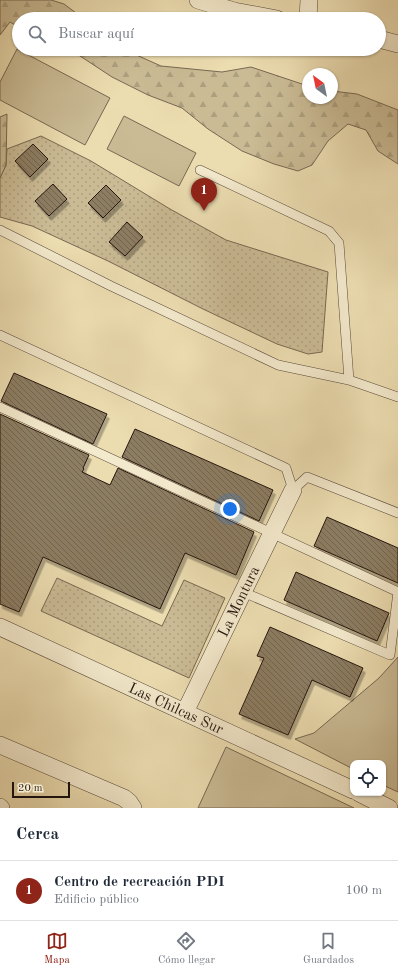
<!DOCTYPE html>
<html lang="es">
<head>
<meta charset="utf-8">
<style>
	:root { --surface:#fff; --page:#f6f6f7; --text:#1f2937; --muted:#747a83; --line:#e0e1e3; --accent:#8f2418 }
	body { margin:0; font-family:"Old Standard TT",serif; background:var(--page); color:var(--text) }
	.controls { position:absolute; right:12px; bottom:12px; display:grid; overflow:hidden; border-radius:8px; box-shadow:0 1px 3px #0004 }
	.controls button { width:36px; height:36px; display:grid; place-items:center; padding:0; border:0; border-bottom:1px solid var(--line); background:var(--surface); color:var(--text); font:20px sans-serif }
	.compass { position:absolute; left:302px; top:68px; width:36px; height:36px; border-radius:50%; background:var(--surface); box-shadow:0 1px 3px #0004; rotate:327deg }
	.scale { position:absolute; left:12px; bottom:10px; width:58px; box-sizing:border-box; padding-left:4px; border:2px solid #25150f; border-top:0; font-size:11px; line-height:14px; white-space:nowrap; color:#25150f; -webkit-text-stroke:3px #f3e9cc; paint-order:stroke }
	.you { position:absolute; left:230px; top:509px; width:14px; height:14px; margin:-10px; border:3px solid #fff; border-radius:50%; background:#1a73e8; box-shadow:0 0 0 6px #1a73e833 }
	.badge { display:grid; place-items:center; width:26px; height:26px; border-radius:50%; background:var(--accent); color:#fff; font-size:13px; font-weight:700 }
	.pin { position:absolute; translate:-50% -33px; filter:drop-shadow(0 1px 2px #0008) }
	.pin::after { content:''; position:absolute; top:21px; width:14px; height:12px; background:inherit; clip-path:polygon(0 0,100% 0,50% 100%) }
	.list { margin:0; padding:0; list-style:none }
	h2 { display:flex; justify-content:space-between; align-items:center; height:52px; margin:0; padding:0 16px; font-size:17px }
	h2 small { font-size:13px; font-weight:400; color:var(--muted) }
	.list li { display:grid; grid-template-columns:26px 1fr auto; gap:12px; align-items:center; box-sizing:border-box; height:60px; padding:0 16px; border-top:1px solid var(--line) }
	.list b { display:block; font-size:15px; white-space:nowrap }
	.list p { margin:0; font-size:13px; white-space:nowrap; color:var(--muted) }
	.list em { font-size:13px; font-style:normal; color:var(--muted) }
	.icon { flex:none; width:22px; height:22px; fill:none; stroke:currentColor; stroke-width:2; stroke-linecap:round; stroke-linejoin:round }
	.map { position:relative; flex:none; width:398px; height:808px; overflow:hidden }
	.search { position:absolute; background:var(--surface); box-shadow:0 1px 3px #0004; left:12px; right:12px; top:12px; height:44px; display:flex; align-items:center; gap:10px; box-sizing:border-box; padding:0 14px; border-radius:22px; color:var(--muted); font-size:15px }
	.sheet { height:112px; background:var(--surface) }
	nav { display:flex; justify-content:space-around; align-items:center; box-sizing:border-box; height:56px; border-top:1px solid var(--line); background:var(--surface); font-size:11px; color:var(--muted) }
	nav a { display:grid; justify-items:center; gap:2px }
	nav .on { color:var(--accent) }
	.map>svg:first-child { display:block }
	.grass { fill:url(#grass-dots); stroke:#786852 }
	.forest { fill:url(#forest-firs); stroke:#786852 }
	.park { fill:#cabb95; stroke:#786852 }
	.building { fill:url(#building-back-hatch); stroke:#25150f; filter:url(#shadow) }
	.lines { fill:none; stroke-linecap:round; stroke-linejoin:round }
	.service-casing { stroke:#574738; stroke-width:10 }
	.minor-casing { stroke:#574738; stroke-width:18 }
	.service { stroke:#f3e9cc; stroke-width:9 }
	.minor { stroke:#f3e9cc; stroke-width:17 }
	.labels { text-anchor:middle; stroke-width:4; stroke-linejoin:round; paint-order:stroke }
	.street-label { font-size:15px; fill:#25150f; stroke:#f3e9cc }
</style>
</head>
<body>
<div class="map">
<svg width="398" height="808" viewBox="0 0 398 808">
	<defs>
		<pattern id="grass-dots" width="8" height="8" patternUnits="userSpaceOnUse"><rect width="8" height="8" fill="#cabb95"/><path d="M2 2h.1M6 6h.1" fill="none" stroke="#ada07f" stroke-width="1.8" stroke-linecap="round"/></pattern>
		<pattern id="forest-firs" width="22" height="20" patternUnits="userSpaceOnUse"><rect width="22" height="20" fill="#cabb95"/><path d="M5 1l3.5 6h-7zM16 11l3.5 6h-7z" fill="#ada07f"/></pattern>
		<pattern id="building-back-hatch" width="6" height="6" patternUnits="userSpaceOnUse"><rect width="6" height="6" fill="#8c7d63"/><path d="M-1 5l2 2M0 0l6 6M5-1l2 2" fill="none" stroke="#726550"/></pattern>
		<filter id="shadow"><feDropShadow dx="2.5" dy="4.5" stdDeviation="0" flood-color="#0004"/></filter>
	</defs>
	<rect width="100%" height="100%" fill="#ecddb1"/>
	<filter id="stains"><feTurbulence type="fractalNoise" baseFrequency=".005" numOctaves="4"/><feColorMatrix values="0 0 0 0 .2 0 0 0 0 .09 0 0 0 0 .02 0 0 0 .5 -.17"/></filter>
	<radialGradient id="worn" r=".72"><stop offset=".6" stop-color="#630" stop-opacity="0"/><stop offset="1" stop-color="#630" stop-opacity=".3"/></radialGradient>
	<!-- grass -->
	<path class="grass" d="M41,136l50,25 79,48 56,31 102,32 -6,80 -14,2 -31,-10 -74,-35 -95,-48 -76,-35 -32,-9v-39l6,-13 1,-16z
		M57,578l105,48 22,-46 41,18 -36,80 -148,-67z"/>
	<!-- forest -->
	<path class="forest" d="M0,0h51l13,4 20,15h-65v8l-9,-5 -10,13z
		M63,49h60l38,17 61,6 29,-5 57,19v12h24v-7l25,3 41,16v54l-20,-13 -12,-21 -18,-6 -20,17 -16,24 -14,6 -24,-7 -32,-13 -34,-22 -26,-21 -34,-13 -36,-18 -35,-23z
		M7,114l-1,51 -6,13v-61z"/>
	<!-- park -->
	<path class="park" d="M17,49l93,49 -25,47 -85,-45v-18z
		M124,116l72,37 -17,33 -72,-37z
		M398,657v135l-15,-7v-22h-30v6l-58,-30 19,-6 65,-55z
		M226,747l128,61h-156z"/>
	<!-- building -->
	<path class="building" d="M33,144l15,15 -18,18 -15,-16z
		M53,184l14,15 -18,17 -14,-15z
		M106,185l15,15 -18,18 -15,-15z
		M127,222l16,15 -18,19 -16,-14z
		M14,373l93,41 -14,30 -92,-43z
		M0,414l89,41 -6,13 1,1 -2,3 28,13 8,-17 136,64 -18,43 -51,-22 -25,56 -117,-52 -24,55 -19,-8z
		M135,429l138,61 -14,31 -137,-64z
		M327,517l71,31v35l-84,-37z
		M296,572l93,41 -12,28 -93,-41z
		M270,627l93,41 -13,29 -38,-17 -24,55 -49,-21 25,-56 -7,-2z"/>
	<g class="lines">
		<defs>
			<path id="service" d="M200,170l129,61 10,12 10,137
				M0,230l111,56 167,79 71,15 49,17
				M0,335l286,133 7,22 14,-13 91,36
				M0,407l398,185 -8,63 -147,-63"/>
			<g id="minor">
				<path d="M198,0l36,11 43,8"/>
				<path d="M308,19l1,-19"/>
				<path d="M379,39l19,5"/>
				<path id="s1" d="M0,627l353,163"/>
				<path id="s2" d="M185,712l58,-120 50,-102"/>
				<path d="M0,745l124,53 5,4 4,6"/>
				<path d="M359,793l30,15"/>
				<path d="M0,807l1,1"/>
			</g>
		</defs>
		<!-- service casing -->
		<use href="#service" class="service-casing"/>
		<!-- minor casing -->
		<use href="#minor" class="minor-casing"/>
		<!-- service -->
		<use href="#service" class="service"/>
		<!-- minor -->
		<use href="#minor" class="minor"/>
	</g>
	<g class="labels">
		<!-- street labels -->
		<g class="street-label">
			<text dy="5" stroke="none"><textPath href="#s2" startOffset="123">La Montura</textPath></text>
			<text dy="5" stroke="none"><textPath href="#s1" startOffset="194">Las Chilcas Sur</textPath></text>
		</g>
	</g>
	<rect width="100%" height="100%" filter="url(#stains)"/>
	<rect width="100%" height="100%" fill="url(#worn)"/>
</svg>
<div class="controls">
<button><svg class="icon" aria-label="locate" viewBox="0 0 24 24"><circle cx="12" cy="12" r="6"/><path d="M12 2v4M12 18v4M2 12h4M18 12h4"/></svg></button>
</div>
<svg class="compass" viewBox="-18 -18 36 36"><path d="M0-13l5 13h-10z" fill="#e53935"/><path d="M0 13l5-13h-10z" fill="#747a83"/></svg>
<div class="scale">20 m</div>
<div class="you"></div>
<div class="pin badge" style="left:204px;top:211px">1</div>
<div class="search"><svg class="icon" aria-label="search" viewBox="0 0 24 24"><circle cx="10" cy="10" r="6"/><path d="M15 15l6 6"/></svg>Buscar aquí</div>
</div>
<section class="sheet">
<h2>Cerca<small></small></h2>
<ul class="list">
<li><span class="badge">1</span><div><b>Centro de recreación PDI</b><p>Edificio público</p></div><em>100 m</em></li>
</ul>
</section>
<nav>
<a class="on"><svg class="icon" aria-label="map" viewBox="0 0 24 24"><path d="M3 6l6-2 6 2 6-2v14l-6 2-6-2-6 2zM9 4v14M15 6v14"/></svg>Mapa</a>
<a><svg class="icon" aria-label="directions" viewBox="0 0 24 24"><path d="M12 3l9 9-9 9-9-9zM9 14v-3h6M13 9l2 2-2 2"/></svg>Cómo llegar</a>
<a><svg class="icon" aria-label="saved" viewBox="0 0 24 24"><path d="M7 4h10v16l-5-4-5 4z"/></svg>Guardados</a>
</nav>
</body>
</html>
